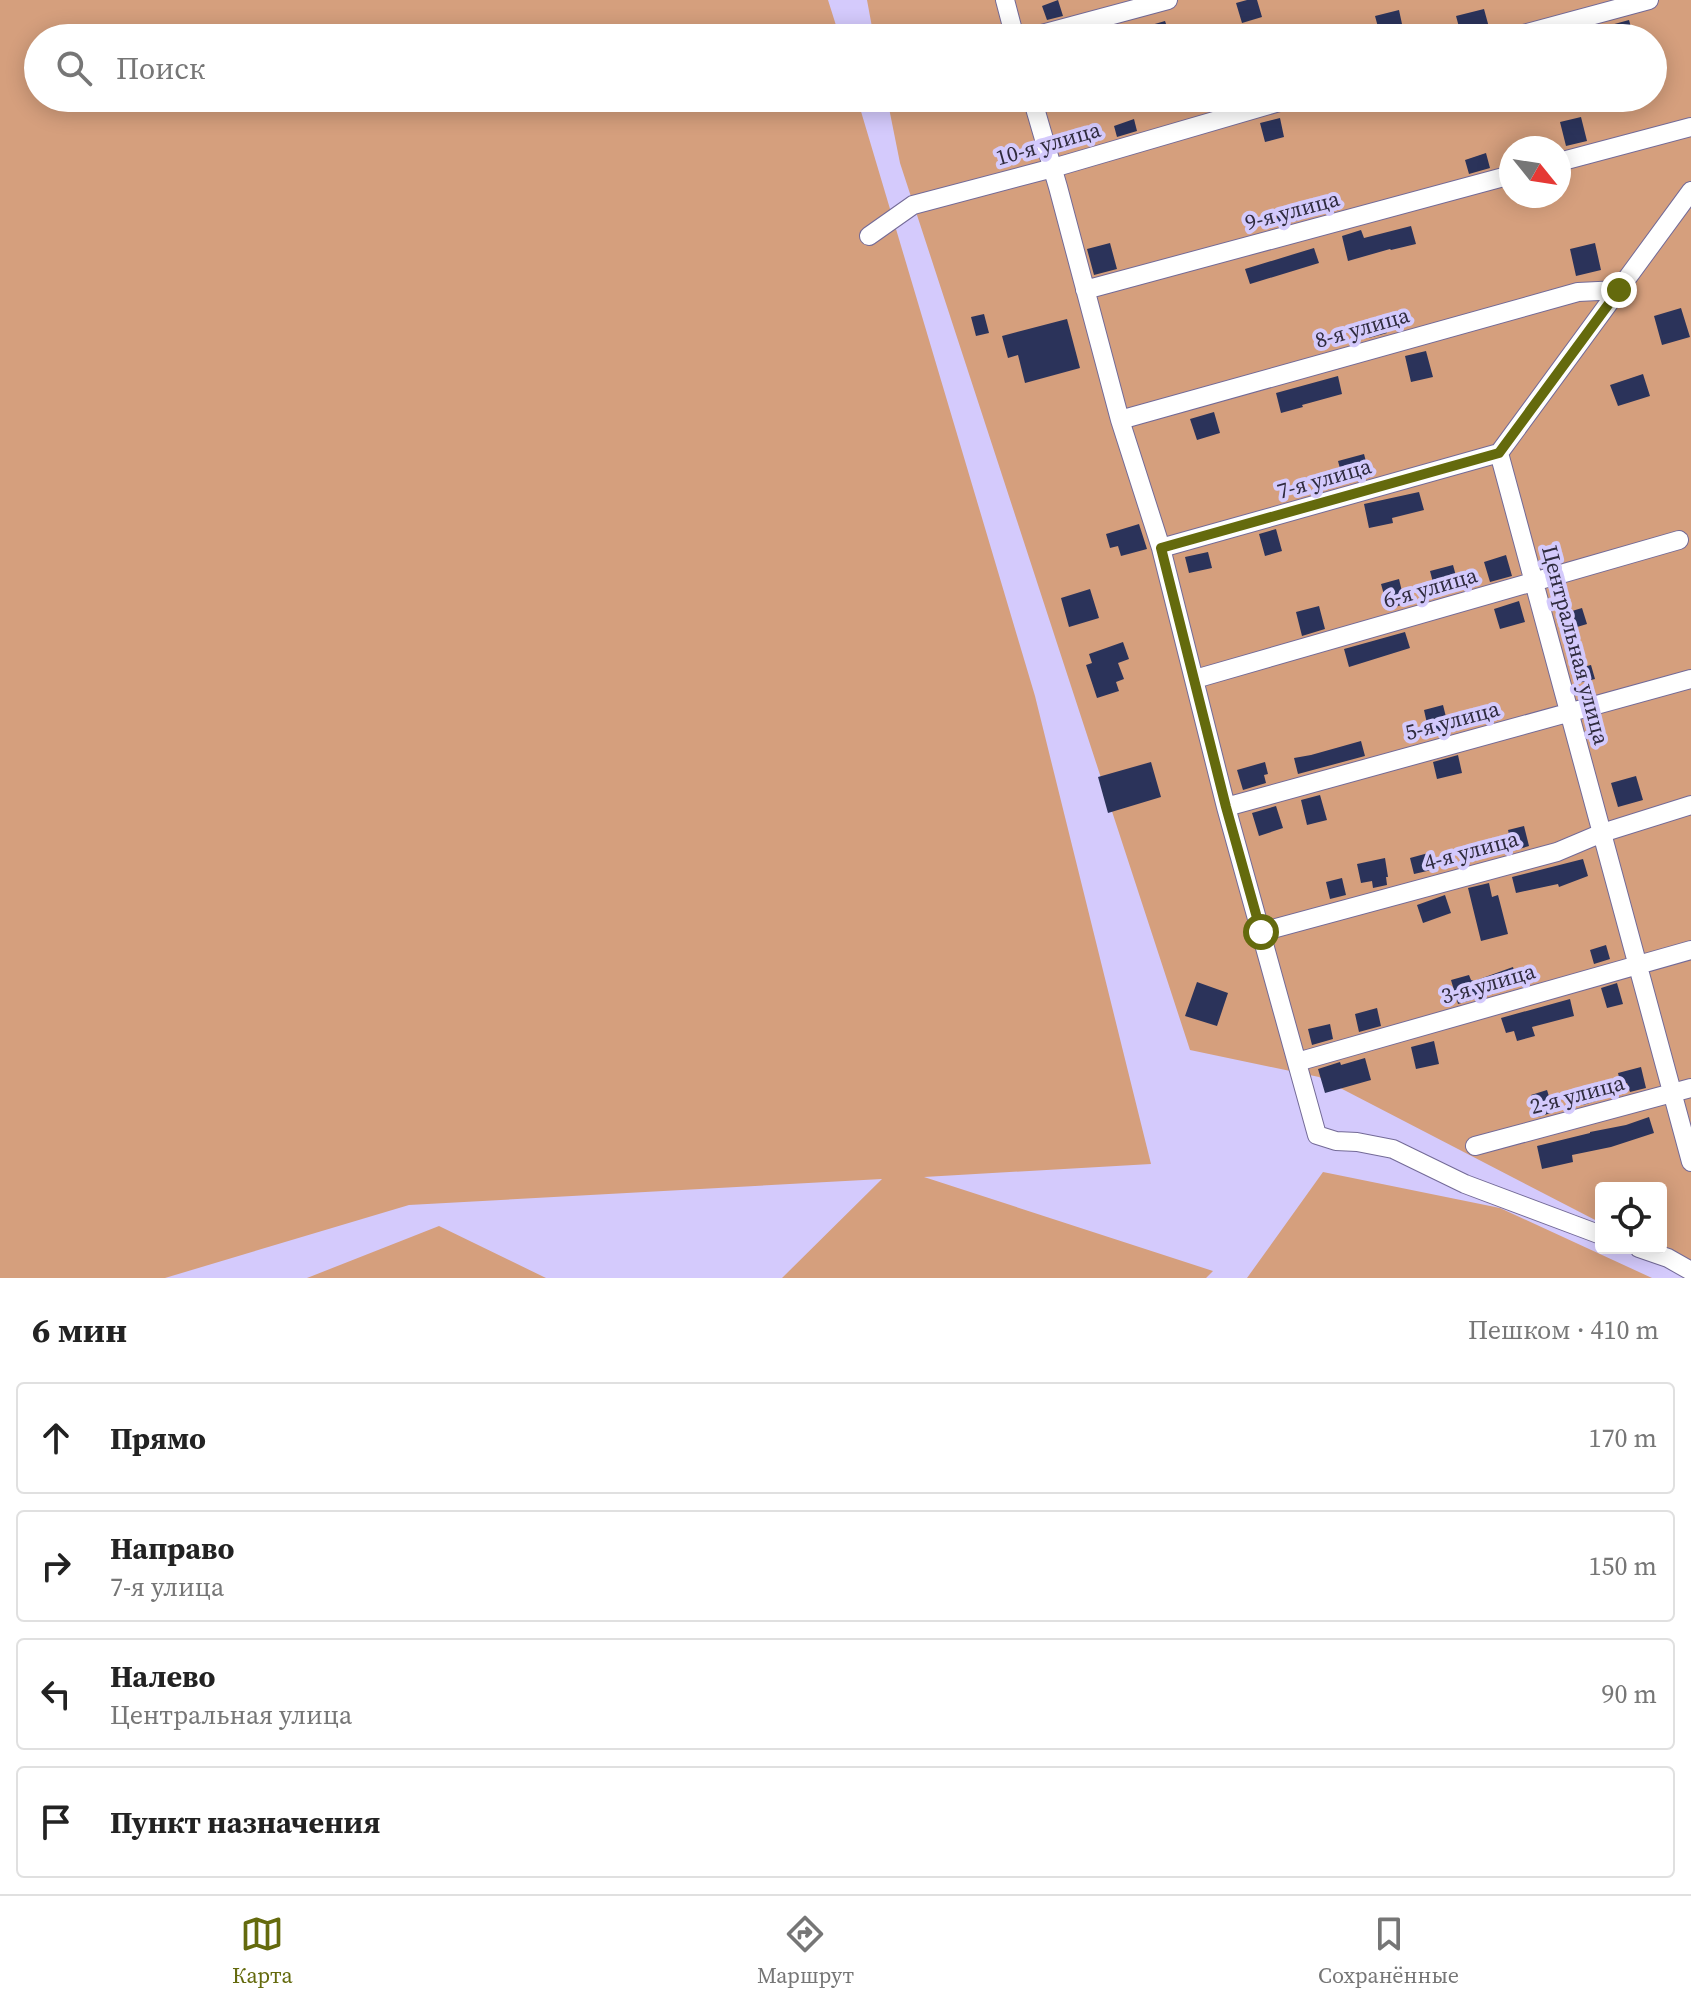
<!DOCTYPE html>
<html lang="ru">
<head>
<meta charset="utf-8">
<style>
	:root { --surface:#fff; --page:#f6f6f6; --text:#222; --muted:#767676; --line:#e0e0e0; --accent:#646a0d }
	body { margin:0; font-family:"Source Serif 4",serif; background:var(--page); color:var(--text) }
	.controls { position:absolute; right:24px; bottom:24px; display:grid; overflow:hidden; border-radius:8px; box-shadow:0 4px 20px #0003 }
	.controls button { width:72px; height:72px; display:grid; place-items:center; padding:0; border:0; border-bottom:2px solid var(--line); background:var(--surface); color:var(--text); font:40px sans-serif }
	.compass { position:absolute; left:1499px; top:136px; width:72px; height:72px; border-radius:50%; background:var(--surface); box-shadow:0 4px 20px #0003; rotate:120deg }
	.stop { position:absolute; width:24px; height:24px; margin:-18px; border:6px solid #646a0d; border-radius:50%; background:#fff }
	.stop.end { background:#646a0d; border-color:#fff; box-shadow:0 2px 8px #0008 }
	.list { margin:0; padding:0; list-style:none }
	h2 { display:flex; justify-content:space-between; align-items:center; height:104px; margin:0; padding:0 32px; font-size:34px }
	h2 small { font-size:26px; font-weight:400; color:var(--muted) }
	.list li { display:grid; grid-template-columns:52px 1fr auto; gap:24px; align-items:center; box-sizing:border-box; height:112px; margin:0 16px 16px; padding:0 16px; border:2px solid var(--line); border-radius:8px }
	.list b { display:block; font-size:30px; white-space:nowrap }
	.list p { margin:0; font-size:26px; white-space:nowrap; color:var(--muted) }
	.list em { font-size:26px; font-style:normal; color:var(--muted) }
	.icon { flex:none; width:44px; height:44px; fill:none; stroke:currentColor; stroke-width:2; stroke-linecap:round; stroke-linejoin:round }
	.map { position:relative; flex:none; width:1691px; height:1278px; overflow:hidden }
	.search { position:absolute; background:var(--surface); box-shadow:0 4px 20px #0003; left:24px; right:24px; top:24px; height:88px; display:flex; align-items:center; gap:20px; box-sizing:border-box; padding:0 28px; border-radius:44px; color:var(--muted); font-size:30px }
	.sheet { height:616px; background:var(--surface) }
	nav { display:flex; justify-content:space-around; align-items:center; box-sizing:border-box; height:112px; border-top:2px solid var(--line); background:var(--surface); font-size:22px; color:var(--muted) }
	nav a { display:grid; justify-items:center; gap:4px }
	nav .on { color:var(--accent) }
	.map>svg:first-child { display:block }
	.green { fill:#d59f7d; fill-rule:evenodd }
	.building { fill:#2b335a }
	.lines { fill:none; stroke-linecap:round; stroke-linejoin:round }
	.minor-casing { stroke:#736a97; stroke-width:20 }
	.minor { stroke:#fff; stroke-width:18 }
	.route { stroke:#646a0d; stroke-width:10 }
	.labels { text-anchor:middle; stroke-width:8; stroke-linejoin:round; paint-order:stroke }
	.street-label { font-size:22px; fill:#2f2b3e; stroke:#d4cafc }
</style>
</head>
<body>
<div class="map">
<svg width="1691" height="1278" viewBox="0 0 1691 1278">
	<rect width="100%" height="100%" fill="#d4cafc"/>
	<!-- green -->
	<path class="green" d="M0,0h828l12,38h-802v60h819l178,598 116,468 -227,13 289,94 -7,7h-424l100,-99 -473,26 -244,73h-165z
		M867,0h824v1270l-30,-22v-60h-60v35l-282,-146 -129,-27 -290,-887 -13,-65h766v-60h-779zM1511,148h48v48h-48z
		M1323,1172l177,36 152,70h-405z
		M439,1226l107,52h-239z"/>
	<!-- building -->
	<path class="building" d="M1058,0l5,16 -16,4 -5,-14z
		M1247,0h10l5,17 -20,6 -6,-20z
		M1484,9l6,22 -28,7 -6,-22z
		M1399,10l6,28h-24l-6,-22z
		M1629,20l5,18h-55l-1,-4z
		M1165,21l5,14 -10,3h-15l-4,-10z
		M1217,98h18l2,4 -28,8 -3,-8z
		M1581,117l6,24 -21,5 -6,-24z
		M1280,118l4,19 -19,5 -5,-19z
		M1134,119l3,12 -20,6 -3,-11z
		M1486,153l4,15 -21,6 -4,-14z
		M1303,202l4,16 -28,7 -4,-15z
		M1411,226l5,18 -25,6 -1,-1 -42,12 -6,-25 19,-6 3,8z
		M1110,243l7,26 -23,6 -7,-26z
		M1595,243l6,27 -25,6 -6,-27z
		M1314,248l5,15 -69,21 -5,-15z
		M1681,308l9,29 -28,8 -8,-29z
		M984,314l5,19 -13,3 -5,-19z
		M1067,319l13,49 -55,15 -7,-28 -10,3 -6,-22z
		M1384,322l3,11 -18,5 -3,-11z
		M1426,351l7,26 -22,5 -6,-26z
		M1643,374l7,22 -32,10 -8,-21z
		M1338,376l4,18 -40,11 1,2 -22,6 -5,-20z
		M1214,412l6,21 -23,7 -7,-21z
		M1364,454l6,23 -26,7 -6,-23z
		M1419,492l5,18 -32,8 1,5 -24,5 -5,-24z
		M1139,524l8,25 -26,7 -3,-10 -8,2 -4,-14z
		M1276,529l6,22 -17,5 -6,-22z
		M1208,552l4,16 -23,5 -4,-16z
		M1506,555l6,21 -22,6 -6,-20z
		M1453,565l6,22 -23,7 -6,-23z
		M1399,579l6,25 -17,5 -7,-25z
		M1090,589l9,29 -30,9 -8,-29z
		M1519,601l6,21 -25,7 -6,-20z
		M1319,606l6,23 -23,7 -6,-24z
		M1582,608l5,16 -20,6 -5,-16z
		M1405,632l5,16 -61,19 -5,-18z
		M1123,642l6,17 -11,4 6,16 -8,3 3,9 -22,7 -11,-33 6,-2 -3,-9z
		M1591,665l4,14 -16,4 -4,-14z
		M1443,705l6,24 -13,3 -1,-6 -7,2 -4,-18z
		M1361,741l4,15 -67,18 -4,-16 17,-3z
		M1458,755l4,18 -25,6 -4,-17z
		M1151,762l10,35 -53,16 -10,-36z
		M1265,762l3,12 -4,1 2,8 -23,7 -6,-20z
		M1636,776l7,24 -25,7 -7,-24z
		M1320,795l7,25 -20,5 -6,-25z
		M1276,806l7,22 -24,8 -7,-23z
		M1524,826l5,20 -16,5 -5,-21z
		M1432,852l4,17 -22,5 -4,-16z
		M1385,858l3,19h-2l1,8 -14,3 -1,-7 -11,2 -4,-19z
		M1583,859l5,17 -29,11 -1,-3 -42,9 -4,-16z
		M1342,878l4,17 -16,4 -4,-17z
		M1489,883l3,14 6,-2 10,39 -27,7 -13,-53z
		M1445,895l6,18 -28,10 -6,-18z
		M1606,945l4,14 -16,5 -4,-14z
		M1513,967l5,19 -60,18 -7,-24 18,-5 2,5 3,1z
		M1197,982l31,11 -11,33 -32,-10z
		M1617,983l6,21 -16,4 -6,-20z
		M1570,999l4,17 -42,11 3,9 -18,5 -3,-10 -8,2 -5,-15z
		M1377,1008l4,18 -22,6 -4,-18z
		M1330,1024l3,15 -21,6 -4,-16z
		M1434,1041l5,23 -23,5 -5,-22z
		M1365,1058l6,22 -46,13 -7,-24 22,-7 1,3z
		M1641,1067l5,21 -16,4 -3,-9 -6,2 -3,-12z
		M1596,1088l3,12 -16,5 -4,-12z
		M1547,1090l7,22 -16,5 -7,-22z
		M1649,1117l5,16 -43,14 -39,8 1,7 -31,7 -5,-23 53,-13v-1l36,-7z"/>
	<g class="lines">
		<defs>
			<path id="minor" d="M1005,0l10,38
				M1027,38l141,-38
				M1509,38l140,-38
				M1032,98l26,89 62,233 41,128 65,259 91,328 19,6 21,1 36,7 72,35 136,51
				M1559,162l132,-35
				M1691,191l-192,262 192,709
				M869,236l44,-31 140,-37 240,-70
				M1085,290l426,-115
				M1120,420l458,-128 41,-2
				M1161,548l338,-95
				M1195,679l484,-139
				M1226,807l465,-128
				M1261,932l296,-80 45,-19 89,-28
				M1297,1062l394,-112
				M1475,1146l216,-58
				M1639,1248l29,10 23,13"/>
		</defs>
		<!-- minor casing -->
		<use href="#minor" class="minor-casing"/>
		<!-- minor -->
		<use href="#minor" class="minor"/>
	</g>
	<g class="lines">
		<!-- route -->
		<path class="route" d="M1261,932l-35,-125 -65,-259 338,-95 120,-163"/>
	</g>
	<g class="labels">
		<!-- street labels -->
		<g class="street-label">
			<text transform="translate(1048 143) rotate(-16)" y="8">10-я улица</text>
			<text transform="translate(1292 210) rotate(-15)" y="8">9-я улица</text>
			<text transform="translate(1362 327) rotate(-16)" y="8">8-я улица</text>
			<text transform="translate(1324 478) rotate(-16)" y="8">7-я улица</text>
			<text transform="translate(1430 587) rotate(-16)" y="8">6-я улица</text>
			<text transform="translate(1576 645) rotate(75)" y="8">Центральная улица</text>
			<text transform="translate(1452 720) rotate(-15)" y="8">5-я улица</text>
			<text transform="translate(1471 850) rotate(-15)" y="8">4-я улица</text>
			<text transform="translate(1488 983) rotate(-16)" y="8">3-я улица</text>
			<text transform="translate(1577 1094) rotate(-15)" y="8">2-я улица</text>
		</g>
	</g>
</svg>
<div class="controls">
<button><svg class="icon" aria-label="locate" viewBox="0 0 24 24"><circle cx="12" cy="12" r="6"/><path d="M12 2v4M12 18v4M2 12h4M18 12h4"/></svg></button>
</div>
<svg class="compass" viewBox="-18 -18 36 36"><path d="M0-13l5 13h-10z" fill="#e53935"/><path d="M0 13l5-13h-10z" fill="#767676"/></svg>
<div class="stop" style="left:1261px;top:932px"></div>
<div class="stop end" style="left:1619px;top:290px"></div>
<div class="search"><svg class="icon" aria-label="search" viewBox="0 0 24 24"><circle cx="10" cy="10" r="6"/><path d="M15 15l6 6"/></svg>Поиск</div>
</div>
<section class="sheet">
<h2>6 мин<small>Пешком · 410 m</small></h2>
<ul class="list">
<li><svg class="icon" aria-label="ahead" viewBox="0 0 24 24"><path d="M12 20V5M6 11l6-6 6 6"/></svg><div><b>Прямо</b></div><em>170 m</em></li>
<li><svg class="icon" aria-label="right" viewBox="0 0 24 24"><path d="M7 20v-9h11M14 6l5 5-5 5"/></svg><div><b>Направо</b><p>7-я улица</p></div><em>150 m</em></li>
<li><svg class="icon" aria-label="left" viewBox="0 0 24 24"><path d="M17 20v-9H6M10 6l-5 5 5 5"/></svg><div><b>Налево</b><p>Центральная улица</p></div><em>90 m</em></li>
<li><svg class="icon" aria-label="arrive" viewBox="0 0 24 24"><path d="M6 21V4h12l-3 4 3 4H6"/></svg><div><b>Пункт назначения</b></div></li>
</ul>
</section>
<nav>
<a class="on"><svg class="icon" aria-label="map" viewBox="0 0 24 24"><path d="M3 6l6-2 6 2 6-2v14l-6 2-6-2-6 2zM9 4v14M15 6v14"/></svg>Карта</a>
<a><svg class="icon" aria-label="directions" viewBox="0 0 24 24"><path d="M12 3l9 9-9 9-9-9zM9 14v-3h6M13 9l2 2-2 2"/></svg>Маршрут</a>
<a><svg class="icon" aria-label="saved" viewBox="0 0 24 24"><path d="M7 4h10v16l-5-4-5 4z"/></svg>Сохранённые</a>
</nav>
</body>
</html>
